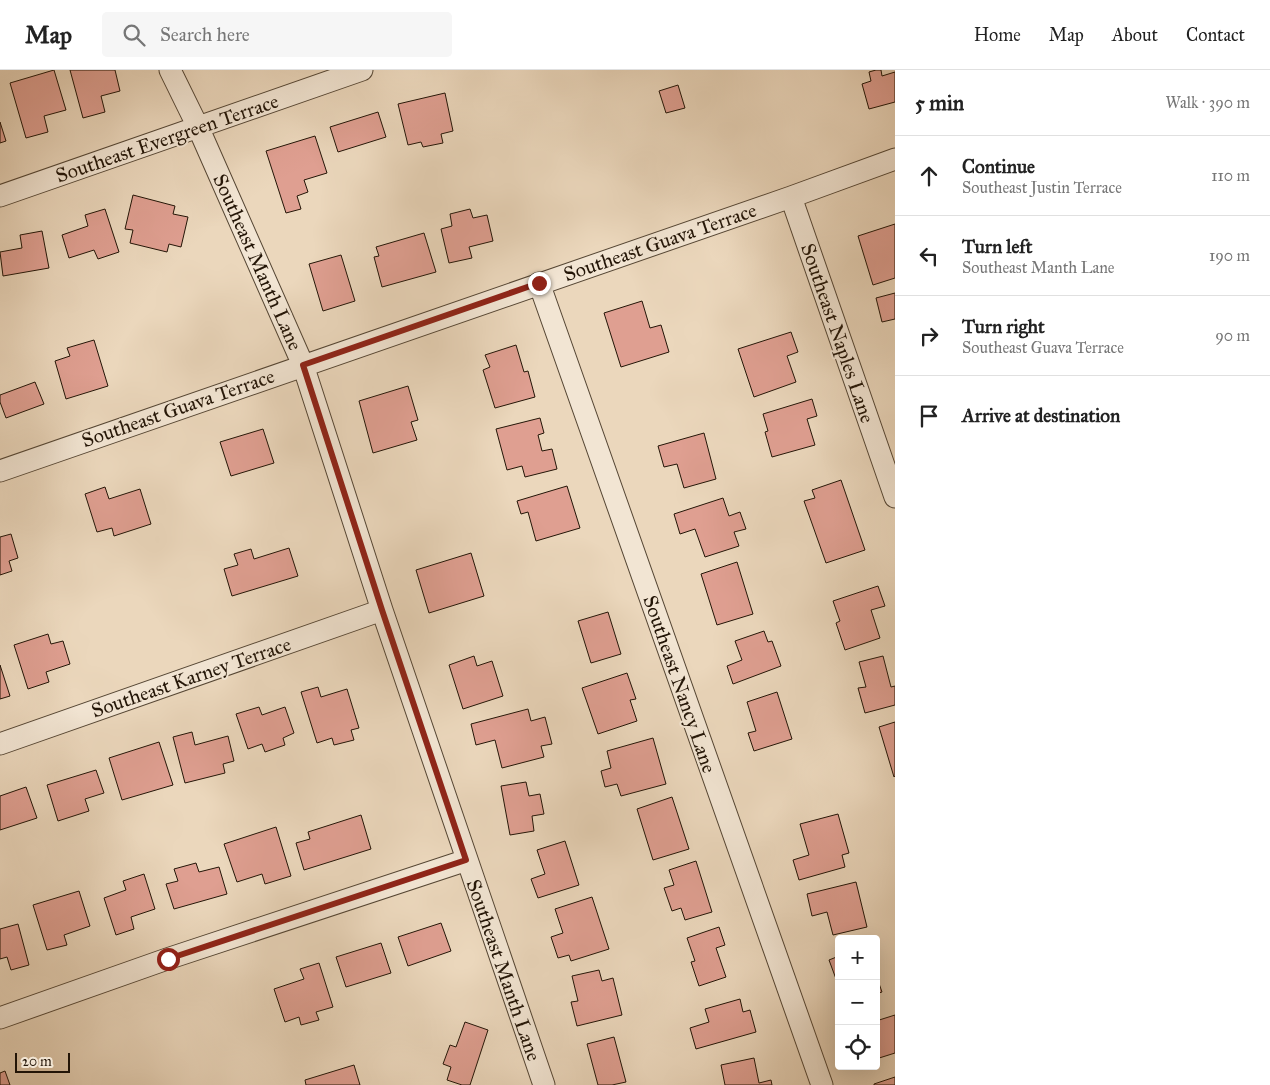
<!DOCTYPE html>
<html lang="en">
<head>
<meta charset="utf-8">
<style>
	:root { --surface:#fff; --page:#f6f6f6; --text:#222; --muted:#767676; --line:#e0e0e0 }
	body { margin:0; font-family:"IM FELL Great Primer",serif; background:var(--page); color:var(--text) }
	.controls { position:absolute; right:15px; bottom:15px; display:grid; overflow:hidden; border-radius:5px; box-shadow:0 5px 20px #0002 }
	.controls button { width:45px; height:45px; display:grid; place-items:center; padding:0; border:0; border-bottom:1px solid var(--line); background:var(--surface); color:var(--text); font:25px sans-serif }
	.scale { position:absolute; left:15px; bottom:12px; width:55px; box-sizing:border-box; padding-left:5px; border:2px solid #231507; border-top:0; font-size:14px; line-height:18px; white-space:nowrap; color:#231507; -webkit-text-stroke:4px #f2e5d3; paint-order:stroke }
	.stop { position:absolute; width:15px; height:15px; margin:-11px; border:4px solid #8f2418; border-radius:50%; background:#fff }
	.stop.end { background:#8f2418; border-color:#fff; box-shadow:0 1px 5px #0008 }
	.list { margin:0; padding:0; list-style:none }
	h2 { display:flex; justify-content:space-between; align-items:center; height:65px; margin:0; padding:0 20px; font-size:21px }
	h2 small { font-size:16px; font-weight:400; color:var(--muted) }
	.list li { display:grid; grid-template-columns:32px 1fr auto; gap:15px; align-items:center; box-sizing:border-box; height:80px; padding:0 20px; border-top:1px solid var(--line) }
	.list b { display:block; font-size:19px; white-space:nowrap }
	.list p { margin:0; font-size:16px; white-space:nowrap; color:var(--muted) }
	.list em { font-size:16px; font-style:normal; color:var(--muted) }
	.icon { flex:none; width:28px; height:28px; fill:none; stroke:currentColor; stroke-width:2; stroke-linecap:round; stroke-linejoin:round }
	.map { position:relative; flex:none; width:895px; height:1015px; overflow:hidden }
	header { display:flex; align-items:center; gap:30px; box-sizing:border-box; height:70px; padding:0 25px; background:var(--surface); border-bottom:1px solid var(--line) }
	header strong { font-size:24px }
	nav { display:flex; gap:28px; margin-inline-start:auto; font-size:18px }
	.search { width:350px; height:45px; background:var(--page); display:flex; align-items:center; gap:12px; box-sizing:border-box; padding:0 18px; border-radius:5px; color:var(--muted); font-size:19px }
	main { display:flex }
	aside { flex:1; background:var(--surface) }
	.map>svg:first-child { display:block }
	.building { fill:#df9f91; stroke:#231507 }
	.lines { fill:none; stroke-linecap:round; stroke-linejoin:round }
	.minor-casing { stroke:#554634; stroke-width:23 }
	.minor { stroke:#f2e5d3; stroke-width:21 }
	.route { stroke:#8f2418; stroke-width:6 }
	.labels { text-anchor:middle; stroke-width:4; stroke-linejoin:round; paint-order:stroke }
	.street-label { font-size:20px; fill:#231507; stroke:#f2e5d3 }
</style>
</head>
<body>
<header>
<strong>Map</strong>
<div class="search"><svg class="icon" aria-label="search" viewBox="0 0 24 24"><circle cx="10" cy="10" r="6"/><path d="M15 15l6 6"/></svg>Search here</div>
<nav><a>Home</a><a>Map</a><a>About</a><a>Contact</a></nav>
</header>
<main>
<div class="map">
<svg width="895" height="1015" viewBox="0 0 895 1015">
	<rect width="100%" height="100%" fill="#ebd7bc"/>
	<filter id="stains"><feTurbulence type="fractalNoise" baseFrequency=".004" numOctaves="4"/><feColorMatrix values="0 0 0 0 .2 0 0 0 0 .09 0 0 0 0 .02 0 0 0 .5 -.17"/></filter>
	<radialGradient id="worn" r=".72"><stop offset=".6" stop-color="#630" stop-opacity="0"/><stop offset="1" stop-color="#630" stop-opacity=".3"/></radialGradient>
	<!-- building -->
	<path class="building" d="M54,0l12,40 -22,6 4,16 -22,6 -16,-55z
		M70,0h45l5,21 -19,5 4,16 -22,6z
		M876,0h5l1,6 13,-4v30l-26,7 -7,-25 9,-3 -2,-9z
		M678,15l7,23 -19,5 -7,-22z
		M445,23l8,38 -12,3 2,9 -20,4 -2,-5 -13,3 -10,-41z
		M378,42l8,25 -48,15 -8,-25z
		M0,52l6,19 -6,2z
		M315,66l12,37 -23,7 4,12 -11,4 4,13 -15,4 -20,-62z
		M133,125l42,11 -2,8 15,3 -7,30 -12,-3 -2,8 -37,-9 3,-13 -8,-1z
		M105,139l14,43 -21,7 -4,-9 -25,8 -7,-23 26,-9 -3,-11z
		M470,139l3,9 14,-3 6,26 -24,6 3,11 -23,5 -8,-34 11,-3 -2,-12z
		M895,154v54l-22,7 -15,-49z
		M42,161l7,37 -46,8 -3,-24 22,-4 -2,-13z
		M424,163l12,39 -54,15 -8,-30 5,-1 -3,-9z
		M341,185l14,46 -32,10 -14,-47z
		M895,223v26l-13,3 -6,-24z
		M642,231l8,27 11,-3 8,27 -48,15 -17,-54z
		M791,262l7,20 -11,4 9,26 -42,15 -16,-48z
		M94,270l14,46 -42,13 -11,-38 15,-5 -3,-8z
		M516,275l8,27 4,-1 7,26 -40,11 -12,-38 7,-3 -5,-12z
		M35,312l9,22 -38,14 -6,-16v-7z
		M408,316l10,34 -7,2 6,18 -44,13 -14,-52z
		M812,329l5,17 -10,3 8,26 -43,12 -7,-25 3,-1 -5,-17z
		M540,348l4,15 -6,2 4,16 10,-2 5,20 -32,8 -3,-11 -15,4 -11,-41z
		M263,359l11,34 -43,13 -11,-34z
		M704,363l12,46 -32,9 -7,-24 -13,3 -6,-21z
		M841,410l24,70 -39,13 -22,-62 11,-3 -3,-8z
		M567,416l13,42 -44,13 -8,-29 -7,2 -4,-13z
		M105,417l4,12 31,-10 11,35 -37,12 -2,-8 -15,4 -12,-38z
		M723,428l6,18 11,-4 6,17 -12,3 5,14 -34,11 -10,-28 -15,5 -6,-20z
		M11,464l7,24 -9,3 3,10 -12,4v-38z
		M289,478l9,28 -66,20 -8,-27 14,-4 -4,-11 17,-5 3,10z
		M471,483l13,43 -55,17 -13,-43z
		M737,492l16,52 -36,11 -16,-51z
		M878,516l7,20 -14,4 9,28 -35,12 -9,-27 4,-2 -7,-20z
		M608,542l13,42 -30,9 -13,-42z
		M764,561l4,11 4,-1 9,25 -48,18 -6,-18 15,-6 -7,-19z
		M48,564l3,10 12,-3 7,23 -24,8 3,10 -21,7 -14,-44z
		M474,586l3,10 15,-5 11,35 -40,13 -14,-44z
		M883,586l8,31 4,-1v19l-30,8 -7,-25 8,-1 -7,-25z
		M0,595l10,31 -10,3z
		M627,603l9,26 -6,1 7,21 -39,13 -16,-46z
		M318,617l3,10 26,-8 12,39 -8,2 3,10 -20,5 -2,-7 -15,5 -16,-51z
		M777,622l15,47 -38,12 -6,-18 8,-2 -9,-29z
		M259,637l3,8 23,-8 9,26 -11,5 2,7 -20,7 -3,-8 -14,5 -12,-35z
		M528,639l3,12 14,-4 7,27 -11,2 3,11 -42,11 -7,-28 -19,5 -5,-21z
		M895,652v54l-1,1 -15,-50z
		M192,662l3,13 33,-9 6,25 -11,3 2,9 -40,10 -12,-46z
		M653,668l13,46 -45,12 -4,-12 -12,3 -4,-16 10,-3 -4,-17z
		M159,672l14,43 -51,15 -13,-42z
		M96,700l8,23 -19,6 4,12 -31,10 -11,-36z
		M526,712l3,14 11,-2 4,20 -12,2 2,15 -24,4 -9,-49z
		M26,717l11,31 -37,12v-34z
		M672,727l17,52 -36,11 -16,-51z
		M838,744l11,39 -7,2 3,12 -46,13 -6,-20 16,-5 -9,-31z
		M361,745l10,34 -67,21 -8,-27 14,-4 -2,-7z
		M276,757l15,49 -26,8 -3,-10 -25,8 -13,-38z
		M565,771l14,44 -41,13 -7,-19 14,-5 -8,-24z
		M696,791l16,51 -27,8 -4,-12 -9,3 -8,-23 10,-3 -5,-15z
		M196,793l3,9 20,-5 8,27 -53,15 -8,-25 12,-3 -4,-12z
		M144,804l11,35 -24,8 3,12 -18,6 -12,-37 22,-8 -3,-9z
		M856,812l11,45 -34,8 -6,-23 -15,4 -5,-22z
		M79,821l11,35 -26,9 3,10 -20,5 -14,-45z
		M592,827l17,52 -38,12 -2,-6 -11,3 -7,-21 12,-4 -8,-24z
		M441,853l10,28 -43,15 -10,-29z
		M18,854l11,41 -18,5 -4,-13 -7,2v-30z
		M719,857l6,18 -9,3 10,29 -27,9 -8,-24 4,-1 -8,-23z
		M381,873l10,30 -45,14 -10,-30z
		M839,886v31l-10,-27z
		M319,893l14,44 -17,5 3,8 -18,5 -2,-8 -14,5 -11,-33 30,-10 -4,-10z
		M599,900l3,11 11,-3 9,37 -45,11 -6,-24 7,-1 -6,-25z
		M876,905l6,17 -6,2z
		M740,929l3,13 7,-2 6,22 -60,17 -6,-21 19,-6 -4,-13z
		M895,945v38l-19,6v-38z
		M465,952l23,8 -18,55h-8l-15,-5 4,-13 -8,-3 7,-19 6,2z
		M614,967l12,45 -14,3h-14l-11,-41z
		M754,988l5,25 12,-3 1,5h-47l-4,-20z
		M354,995l6,20h-54l-1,-5z
		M5,1001l5,14h-10v-12z
		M895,1007v8h-21v-1z"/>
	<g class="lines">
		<defs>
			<path id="minor" d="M170,0l28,57 105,238 79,245 162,475
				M0,126l362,-126
				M791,127l104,300
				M539,213l283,802
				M0,401l791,-274 104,-38
				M0,674l382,-134
				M0,948l167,-59 300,-99"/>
		</defs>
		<!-- minor casing -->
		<use href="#minor" class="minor-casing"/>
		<!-- minor -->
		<use href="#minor" class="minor"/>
	</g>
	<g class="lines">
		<!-- route -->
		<path class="route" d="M168,889l298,-99 -84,-250 -79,-245 236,-82"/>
	</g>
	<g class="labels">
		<!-- street labels -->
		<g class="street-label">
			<text transform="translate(167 68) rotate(-19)" y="7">Southeast Evergreen Terrace</text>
			<text transform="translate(660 172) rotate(-19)" y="7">Southeast Guava Terrace</text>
			<text transform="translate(258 192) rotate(66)" y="7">Southeast Manth Lane</text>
			<text transform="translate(838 263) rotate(71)" y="7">Southeast Naples Lane</text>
			<text transform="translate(178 338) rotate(-19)" y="7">Southeast Guava Terrace</text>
			<text transform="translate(191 607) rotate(-19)" y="7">Southeast Karney Terrace</text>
			<text transform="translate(680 614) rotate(71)" y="7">Southeast Nancy Lane</text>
			<text transform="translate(504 900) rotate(71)" y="7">Southeast Manth Lane</text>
		</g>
	</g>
	<rect width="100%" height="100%" filter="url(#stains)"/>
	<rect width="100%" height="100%" fill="url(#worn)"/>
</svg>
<div class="controls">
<button>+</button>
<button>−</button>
<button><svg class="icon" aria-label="locate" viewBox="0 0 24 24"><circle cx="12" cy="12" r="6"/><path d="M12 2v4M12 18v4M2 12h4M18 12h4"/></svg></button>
</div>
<div class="scale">20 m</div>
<div class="stop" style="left:168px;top:889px"></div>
<div class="stop end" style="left:539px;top:213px"></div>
</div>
<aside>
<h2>5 min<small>Walk · 390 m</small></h2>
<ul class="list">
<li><svg class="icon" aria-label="ahead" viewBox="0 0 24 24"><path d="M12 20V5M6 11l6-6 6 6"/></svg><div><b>Continue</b><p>Southeast Justin Terrace</p></div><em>110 m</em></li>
<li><svg class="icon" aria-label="left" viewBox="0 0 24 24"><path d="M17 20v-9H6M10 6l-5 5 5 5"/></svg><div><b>Turn left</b><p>Southeast Manth Lane</p></div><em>190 m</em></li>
<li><svg class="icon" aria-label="right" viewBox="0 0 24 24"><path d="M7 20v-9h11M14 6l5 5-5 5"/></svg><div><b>Turn right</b><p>Southeast Guava Terrace</p></div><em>90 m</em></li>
<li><svg class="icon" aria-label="arrive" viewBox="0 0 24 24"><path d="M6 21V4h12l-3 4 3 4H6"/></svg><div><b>Arrive at destination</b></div></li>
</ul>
</aside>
</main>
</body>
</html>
